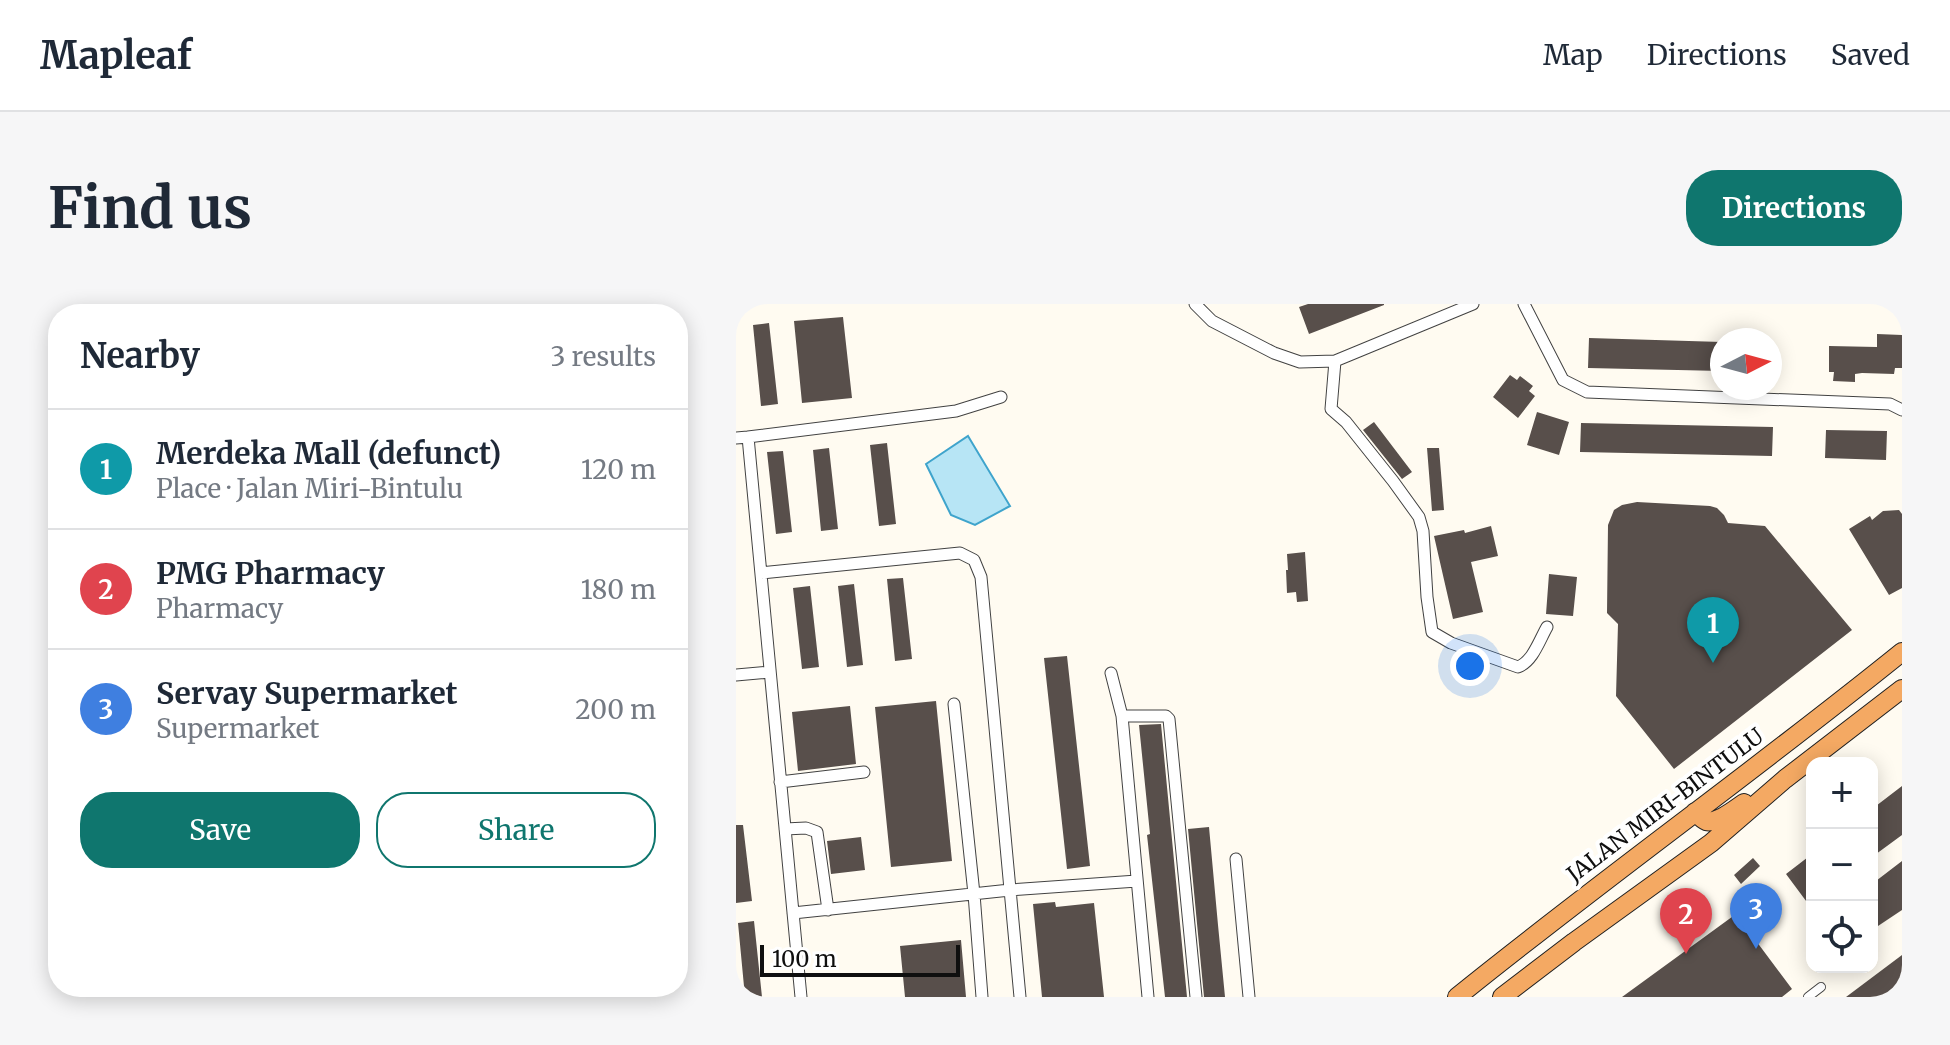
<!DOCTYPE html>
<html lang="en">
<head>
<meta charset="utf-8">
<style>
	:root { --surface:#fff; --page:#f6f6f7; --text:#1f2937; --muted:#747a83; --line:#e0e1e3; --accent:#0f766e }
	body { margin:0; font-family:Merriweather,serif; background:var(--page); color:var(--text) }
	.controls { position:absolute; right:24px; bottom:24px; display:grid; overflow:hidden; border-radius:16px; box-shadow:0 4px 20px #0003 }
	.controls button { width:72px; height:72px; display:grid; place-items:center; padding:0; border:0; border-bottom:2px solid var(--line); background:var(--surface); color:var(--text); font:40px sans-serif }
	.compass { position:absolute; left:974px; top:24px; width:72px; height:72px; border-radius:50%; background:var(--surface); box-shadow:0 4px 20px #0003; rotate:84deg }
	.scale { position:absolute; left:24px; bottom:20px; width:200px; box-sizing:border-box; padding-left:8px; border:4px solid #0f0f0f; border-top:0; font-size:22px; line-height:28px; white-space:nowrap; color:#0f0f0f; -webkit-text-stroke:6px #fff; paint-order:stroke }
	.you { position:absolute; left:734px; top:362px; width:28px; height:28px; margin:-20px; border:6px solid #fff; border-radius:50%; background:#1a73e8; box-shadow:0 0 0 12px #1a73e833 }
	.badge { display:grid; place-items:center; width:52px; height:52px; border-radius:50%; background:var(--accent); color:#fff; font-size:26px; font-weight:700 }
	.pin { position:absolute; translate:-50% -66px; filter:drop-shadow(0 2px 4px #0008) }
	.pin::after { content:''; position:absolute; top:42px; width:28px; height:24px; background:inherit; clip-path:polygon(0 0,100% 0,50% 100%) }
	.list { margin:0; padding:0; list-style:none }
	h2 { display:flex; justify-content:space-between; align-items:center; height:104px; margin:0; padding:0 32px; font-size:34px }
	h2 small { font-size:26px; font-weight:400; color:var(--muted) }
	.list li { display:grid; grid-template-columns:52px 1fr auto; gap:24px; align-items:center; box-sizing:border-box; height:120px; padding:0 32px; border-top:2px solid var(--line) }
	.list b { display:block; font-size:30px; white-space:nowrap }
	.list p { margin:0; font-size:26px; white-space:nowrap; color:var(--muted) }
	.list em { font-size:26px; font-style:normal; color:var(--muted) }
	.actions { display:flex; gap:16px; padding:24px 32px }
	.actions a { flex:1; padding:18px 0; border:2px solid var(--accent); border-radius:32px; text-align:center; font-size:28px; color:var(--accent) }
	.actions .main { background:var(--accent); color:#fff }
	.icon { flex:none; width:44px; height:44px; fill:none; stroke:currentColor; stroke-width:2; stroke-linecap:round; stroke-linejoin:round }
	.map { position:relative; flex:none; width:1166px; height:693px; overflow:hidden; border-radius:32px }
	header { display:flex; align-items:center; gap:48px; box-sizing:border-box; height:112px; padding:0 40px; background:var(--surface); border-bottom:2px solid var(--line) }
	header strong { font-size:38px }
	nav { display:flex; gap:44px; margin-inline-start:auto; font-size:28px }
	.intro { display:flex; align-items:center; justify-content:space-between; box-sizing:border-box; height:192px; padding:0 48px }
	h1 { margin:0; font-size:56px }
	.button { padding:20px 36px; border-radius:32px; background:var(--accent); color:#fff; font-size:28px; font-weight:700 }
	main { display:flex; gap:48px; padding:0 48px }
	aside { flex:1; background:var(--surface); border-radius:32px; box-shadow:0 4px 20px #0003 }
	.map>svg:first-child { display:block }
	.water { fill:#b7e5f5; stroke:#3fa4cc; stroke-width:2 }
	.building { fill:#584f4b }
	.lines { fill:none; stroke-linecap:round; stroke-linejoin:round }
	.pedestrian-casing { stroke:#424242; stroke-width:10 }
	.minor-casing { stroke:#424242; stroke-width:13 }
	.trunk-casing { stroke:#202020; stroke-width:20 }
	.pedestrian { stroke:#fff; stroke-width:8 }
	.minor { stroke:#fff; stroke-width:11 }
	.trunk { stroke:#f4a963; stroke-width:18 }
	.labels { text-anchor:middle; stroke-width:8; stroke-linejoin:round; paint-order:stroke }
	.street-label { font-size:22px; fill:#0f0f0f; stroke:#fff }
</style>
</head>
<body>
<header>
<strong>Mapleaf</strong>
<nav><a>Map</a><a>Directions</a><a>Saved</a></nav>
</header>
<div class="intro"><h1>Find us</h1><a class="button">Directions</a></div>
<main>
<aside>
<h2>Nearby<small>3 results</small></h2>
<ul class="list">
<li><span class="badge" style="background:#0f9aa8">1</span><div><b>Merdeka Mall (defunct)</b><p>Place · Jalan Miri-Bintulu</p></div><em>120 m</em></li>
<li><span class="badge" style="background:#e0444e">2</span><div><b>PMG Pharmacy</b><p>Pharmacy</p></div><em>180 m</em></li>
<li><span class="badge" style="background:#3f7fe0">3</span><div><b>Servay Supermarket</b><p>Supermarket</p></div><em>200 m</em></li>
</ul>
<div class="actions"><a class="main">Save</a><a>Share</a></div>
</aside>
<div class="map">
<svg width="1166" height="693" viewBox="0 0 1166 693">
	<rect width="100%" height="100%" fill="#fffbf1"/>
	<!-- water -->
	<path class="water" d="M232,132l42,70 -35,19 -24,-10 -25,-51z"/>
	<!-- building -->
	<path class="building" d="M572,0h76v1l-75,29 -10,-27z
		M107,13l9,81 -50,5 -8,-82z
		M33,19l9,81 -17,2 -8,-81z
		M1141,30l25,1v33h-7l-1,6 -32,-1 -7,1v8l-22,-1 1,-9h-5v-26l48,1z
		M853,34l133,4v29l-134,-3z
		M774,71l7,5 3,-4 13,10 -4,5 6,5 -17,22 -25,-21z
		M801,108l32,10 -10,33 -32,-10z
		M638,118l38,50 -10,7 -39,-49z
		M845,119l192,4 -1,29 -192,-4z
		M1090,126l61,1 -1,29 -61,-2z
		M151,139l9,81 -17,2 -9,-81z
		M93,144l9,81 -17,2 -8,-81z
		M691,144h12l5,62 -12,1z
		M47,147l9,81 -16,2 -9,-82z
		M901,198l73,4 7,2 7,7 4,8 37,3 87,104 -178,139 -58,-73 2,-72 -11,-11 1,-88 6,-15 8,-5z
		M1163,206l3,4v74l-13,7 -40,-66 21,-13 2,4 11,-9z
		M755,222l7,30 -27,6 12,50 -30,7 -19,-83 30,-6 1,3z
		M569,248l3,49 -11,1 -1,-10 -9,1 -1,-23h2l-1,-16z
		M813,270l28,3 -4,39 -27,-2z
		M167,274l9,81 -17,2 -8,-82z
		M118,280l9,81 -16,2 -9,-81z
		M74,282l9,81 -17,2 -9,-81z
		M331,352l23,210 -23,3 -23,-211z
		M200,397l16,160 -61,6 -16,-160z
		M114,402l6,58 -58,7 -6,-59z
		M425,420l26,273h-22l-18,-162 3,-1 -11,-109z
		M1166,482v49l-30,22v-48z
		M0,521h7l9,76 -16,2z
		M473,523l9,98 7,72h-21l-16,-168z
		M125,533l4,33 -34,4 -4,-33z
		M1076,550v55l-26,-35z
		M1017,554l7,8 -19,18 -7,-9z
		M1166,557v49l-30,20v-46z
		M319,598l1,5 38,-4 10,94h-62l-9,-93z
		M1000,610l56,75 -10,8h-160z
		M18,617l8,76h-17l-7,-74z
		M225,636l5,57h-61l-5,-51z
		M1166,651v42h-56z"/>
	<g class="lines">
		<defs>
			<path id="pedestrian" d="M1072,693l13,-10"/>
			<path id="minor" d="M459,0l17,17 62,32 26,9 35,-1 138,-57
				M788,0l39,76 24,12 303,12 12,6
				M599,57l-4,48 15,13 47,59 26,36 4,14 4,66 5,35 19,11 67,24c15,-6 21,-26 29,-40
				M0,134l12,-1
				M25,269l199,-20 14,7 7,17 39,420
				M375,369l11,43 26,281
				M0,371l34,-3
				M218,400l20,190 8,103
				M386,412h44l3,3 27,278
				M44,478l84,-10
				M49,525l21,-1 11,4 11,78
				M500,555l13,138
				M57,609l217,-23 127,-9
				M65,693l-53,-560 208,-26 45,-14"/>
			<path id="trunk" d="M959,508c2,2 8,8 11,9 11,3 29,-12 38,-18
				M721,693c146,-118 299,-227 445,-345
				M766,693l72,-55 137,-99 74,-64 117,-90"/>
		</defs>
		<!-- pedestrian casing -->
		<use href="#pedestrian" class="pedestrian-casing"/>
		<!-- minor casing -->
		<use href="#minor" class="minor-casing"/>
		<!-- trunk casing -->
		<use href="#trunk" class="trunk-casing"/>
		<!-- pedestrian -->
		<use href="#pedestrian" class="pedestrian"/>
		<!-- minor -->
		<use href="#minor" class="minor"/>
		<!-- trunk -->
		<use href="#trunk" class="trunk"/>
	</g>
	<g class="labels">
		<!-- street labels -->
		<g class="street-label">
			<text transform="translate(929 501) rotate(-37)" y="8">JALAN MIRI-BINTULU</text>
		</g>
	</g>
</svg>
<div class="controls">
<button>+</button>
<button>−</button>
<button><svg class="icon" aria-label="locate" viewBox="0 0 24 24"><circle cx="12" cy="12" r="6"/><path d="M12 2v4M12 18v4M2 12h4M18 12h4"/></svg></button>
</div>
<svg class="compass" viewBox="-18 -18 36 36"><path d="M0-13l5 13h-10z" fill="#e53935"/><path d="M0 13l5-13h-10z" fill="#747a83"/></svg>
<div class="scale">100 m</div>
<div class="you"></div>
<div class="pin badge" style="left:977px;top:359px;background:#0f9aa8">1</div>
<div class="pin badge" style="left:950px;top:650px;background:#e0444e">2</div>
<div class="pin badge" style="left:1020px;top:645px;background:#3f7fe0">3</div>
</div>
</main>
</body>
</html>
